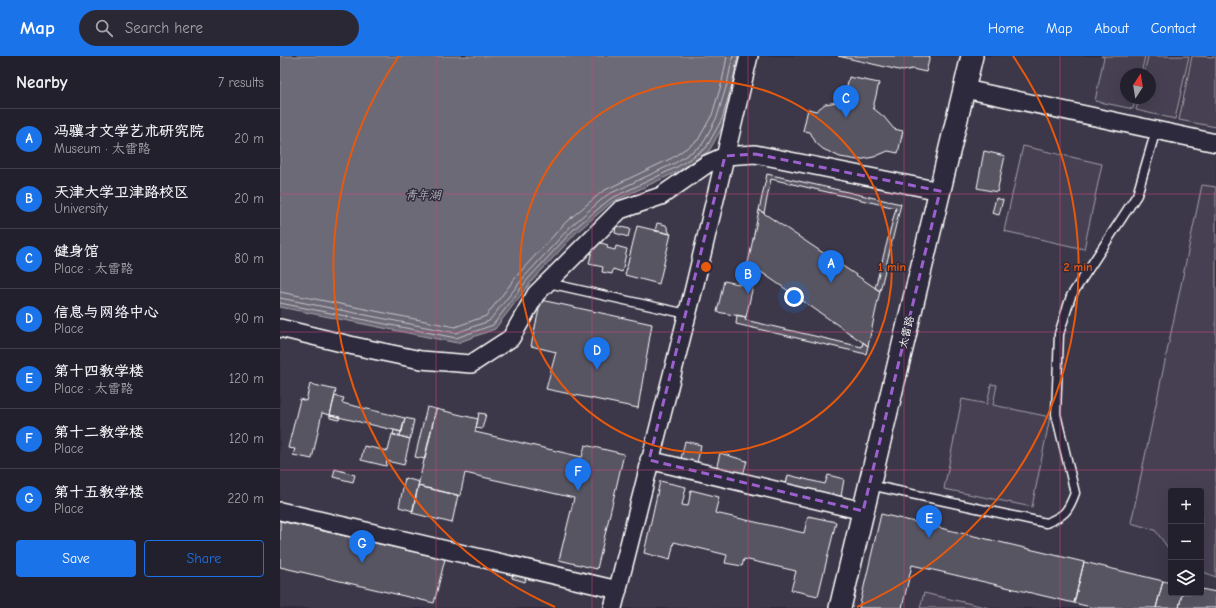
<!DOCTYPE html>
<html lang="en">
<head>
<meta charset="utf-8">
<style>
	:root { --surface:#23202e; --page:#2b2836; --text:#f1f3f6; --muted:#a3a3aa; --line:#403e4a; --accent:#1a73e8 }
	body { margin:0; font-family:"Comic Neue","LXGW WenKai TC",sans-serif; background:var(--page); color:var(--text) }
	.controls { position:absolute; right:12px; bottom:12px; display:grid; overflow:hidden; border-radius:4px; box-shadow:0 4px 16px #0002 }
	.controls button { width:36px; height:36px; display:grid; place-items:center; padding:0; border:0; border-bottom:1px solid var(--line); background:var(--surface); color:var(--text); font:20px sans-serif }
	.compass { position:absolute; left:840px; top:12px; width:36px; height:36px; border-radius:50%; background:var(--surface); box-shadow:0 4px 16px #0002; rotate:12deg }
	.you { position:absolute; left:514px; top:241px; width:14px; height:14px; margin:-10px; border:3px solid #fff; border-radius:50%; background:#1a73e8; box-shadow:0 0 0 6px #1a73e833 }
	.badge { display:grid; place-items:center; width:26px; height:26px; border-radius:50%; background:var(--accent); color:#fff; font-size:13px; font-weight:700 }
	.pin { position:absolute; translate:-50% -33px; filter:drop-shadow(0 1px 2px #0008) }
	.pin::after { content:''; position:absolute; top:21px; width:14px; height:12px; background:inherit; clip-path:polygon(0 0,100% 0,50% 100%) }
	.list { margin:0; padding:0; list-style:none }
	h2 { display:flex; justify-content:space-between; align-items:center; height:52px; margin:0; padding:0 16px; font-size:17px }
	h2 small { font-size:13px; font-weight:400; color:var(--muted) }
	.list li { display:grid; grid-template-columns:26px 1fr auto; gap:12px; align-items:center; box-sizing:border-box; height:60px; padding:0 16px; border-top:1px solid var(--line) }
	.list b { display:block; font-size:15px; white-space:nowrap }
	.list p { margin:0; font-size:13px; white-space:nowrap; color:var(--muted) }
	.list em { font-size:13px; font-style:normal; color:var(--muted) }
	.actions { display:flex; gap:8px; padding:12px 16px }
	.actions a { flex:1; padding:9px 0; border:1px solid var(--accent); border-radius:4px; text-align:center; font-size:14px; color:var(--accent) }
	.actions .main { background:var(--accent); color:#fff }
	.icon { flex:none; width:22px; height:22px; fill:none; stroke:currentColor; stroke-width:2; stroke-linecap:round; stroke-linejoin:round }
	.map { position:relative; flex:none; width:936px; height:552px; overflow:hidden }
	header { display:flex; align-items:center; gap:24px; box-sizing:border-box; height:56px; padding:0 20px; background:var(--accent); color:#fff }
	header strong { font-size:19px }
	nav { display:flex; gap:22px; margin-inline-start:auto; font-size:14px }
	.search { width:280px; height:36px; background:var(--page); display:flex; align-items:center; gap:10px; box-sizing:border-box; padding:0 14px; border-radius:22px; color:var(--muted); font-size:15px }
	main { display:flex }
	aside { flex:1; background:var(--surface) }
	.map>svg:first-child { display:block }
	.built { fill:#3c3749; fill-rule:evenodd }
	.green { fill:#464152; stroke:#a2a0a8 }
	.water { fill:#6d6a77; stroke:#a7a6ad }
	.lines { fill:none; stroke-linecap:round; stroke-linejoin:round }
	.shore { stroke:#c5c3c9; stroke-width:1 }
	.building { fill:#595564; stroke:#fff }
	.service-casing { stroke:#fff; stroke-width:11 }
	.minor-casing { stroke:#fff; stroke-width:20 }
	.tertiary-casing { stroke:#fff; stroke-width:24 }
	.service { stroke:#2f2a3d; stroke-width:8 }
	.minor { stroke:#2f2a3d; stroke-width:17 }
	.tertiary { stroke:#2f2a3d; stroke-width:21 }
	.marked { fill:none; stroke:#9c61cf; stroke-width:3; stroke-dasharray:8 5; stroke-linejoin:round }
	.grid { fill:none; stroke:#ce467c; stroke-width:1; stroke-opacity:0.55 }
	.ring { fill:none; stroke:#e8590c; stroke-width:2 }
	.labels { text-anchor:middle; stroke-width:3; stroke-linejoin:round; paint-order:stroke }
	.street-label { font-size:11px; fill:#fff; stroke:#2f2a3d }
	.water-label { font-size:12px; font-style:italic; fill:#b6b4bb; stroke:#2f2a3d }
	.centre { fill:#e8590c; stroke:#2f2a3d; stroke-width:2 }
	.ring-label { font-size:12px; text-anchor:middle; font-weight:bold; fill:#e8590c; stroke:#2f2a3d; stroke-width:3; stroke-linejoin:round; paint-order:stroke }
</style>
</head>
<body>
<header>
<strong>Map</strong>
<div class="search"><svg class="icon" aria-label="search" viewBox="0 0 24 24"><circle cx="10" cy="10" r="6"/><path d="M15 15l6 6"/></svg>Search here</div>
<nav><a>Home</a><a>Map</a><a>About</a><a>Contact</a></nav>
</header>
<main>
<aside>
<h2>Nearby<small>7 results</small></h2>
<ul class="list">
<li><span class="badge">A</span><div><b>冯骥才文学艺术研究院</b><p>Museum · 太雷路</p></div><em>20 m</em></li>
<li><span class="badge">B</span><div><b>天津大学卫津路校区</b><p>University</p></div><em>20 m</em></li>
<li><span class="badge">C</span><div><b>健身馆</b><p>Place · 太雷路</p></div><em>80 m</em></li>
<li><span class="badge">D</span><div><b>信息与网络中心</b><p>Place</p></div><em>90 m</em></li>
<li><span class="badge">E</span><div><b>第十四教学楼</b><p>Place · 太雷路</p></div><em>120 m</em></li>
<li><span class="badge">F</span><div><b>第十二教学楼</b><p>Place</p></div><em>120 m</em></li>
<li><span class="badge">G</span><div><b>第十五教学楼</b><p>Place</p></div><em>220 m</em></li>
</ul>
<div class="actions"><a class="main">Save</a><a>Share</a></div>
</aside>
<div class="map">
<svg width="936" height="552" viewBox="0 0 936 552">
	<rect width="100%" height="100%" fill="#2f2a3d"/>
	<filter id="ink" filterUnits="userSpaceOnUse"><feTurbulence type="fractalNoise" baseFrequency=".025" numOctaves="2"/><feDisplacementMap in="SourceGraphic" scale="8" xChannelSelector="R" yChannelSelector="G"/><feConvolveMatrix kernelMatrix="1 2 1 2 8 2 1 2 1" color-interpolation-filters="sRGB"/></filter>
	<g filter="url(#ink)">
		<!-- built -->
		<path class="built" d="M0,0h936v552h-936zM846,18h24v24h-24zM891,435h30v102h-30z"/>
		<!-- green -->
		<path class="green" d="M821,0h44l-4,18h-15v24h10l-3,11 -38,-8 9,-44z
			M868,0h41l-14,63 -39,-9 3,-12h11v-24h-6z
			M912,0l24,1v70l-37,-7z
			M743,90l79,18 -18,85 -80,-18z
			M922,129l14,2v390l-15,-6v-80h-30v61l-16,-22 -24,-7z
			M711,328l6,1 -4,20 57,12 -18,90 -88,-18 18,-90 25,5z
			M644,537l65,15h-69z"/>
		<!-- water -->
		<path class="water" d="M0,0h462l-16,65 -17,30 -30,20 -67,31 -35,30 -46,50 -36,47 -38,14 -177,-36z"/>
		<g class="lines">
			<!-- shore -->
			<path class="shore" d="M0,236l175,35 31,-11 34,-44 46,-50 37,-31 69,-33 26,-18 14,-25 10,-33 5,-26
				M0,242l176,35 33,-12 36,-45 46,-50 36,-31 68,-32 27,-18 15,-28 10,-33 6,-28
				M0,247l176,35 37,-13 35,-46 46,-50 36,-30 67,-32 29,-19 16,-29 10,-34 6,-29"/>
		</g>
		<!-- building -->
		<path class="building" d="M558,0h92l-4,16 -14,-3 -9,2z
			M569,21l30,6 -6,25 11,9 10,12 9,2 -5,22 -10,-2 -14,6 -16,3 -18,-3 -17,-8 -7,-6 -6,-11 -7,-1 5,-22 8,2 9,-7 19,-3z
			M704,95l21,5 -8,36 -20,-4z
			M487,118l134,30 -21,87 -5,-3 21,-80 -125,-29 -7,34 -5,-3z
			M716,142l7,2 -4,15 -7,-2z
			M479,154l121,81 -12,55 -120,-83z
			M377,167l9,2 4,9 -15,-3z
			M336,170l14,3 -2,8 -13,-4z
			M357,170l34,8 -12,50 -34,-9z
			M314,185l14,4 -1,3 8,2 1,-4 11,3 -5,23 -9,-3 -1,5 -10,-2 1,-5 -14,-3z
			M468,207l6,5 -4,17 3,1 -7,31 -29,-5 7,-31 19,4z
			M261,244l111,24 -14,84 -92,-19 10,-37 -25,-6z
			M457,259l9,2 -1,3 117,27 1,-5 5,4 -2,8 -130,-30z
			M30,328l26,6 -6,25 -8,-2 -10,46 -19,-4 2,-6 -7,-1 12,-49 6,2z
			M55,340l9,2 -2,5 63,15 -3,14 -72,-17z
			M147,351l9,2 -11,50 -10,-2z
			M156,353l42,10 -3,13 107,25 3,-12 39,9 -27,115 -38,-9 15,-62 -109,-25 -5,23 -42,-10z
			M199,357l7,1 -4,15 -6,-1z
			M50,359l10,2 -1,3 -9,-2z
			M125,362l9,2 -4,19 -10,-3z
			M114,374l7,2 -1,4 -7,-1z
			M112,378l18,5 -6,26 -17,-4 -1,5 -25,-6 3,-14 24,5z
			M405,385l16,4 -4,18 -16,-4z
			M440,397l27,8 -5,17 -26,-8z
			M55,413l20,6 -2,7 -20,-5z
			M508,419l37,9 3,-9 16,4 -4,24 -55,-14z
			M125,422l14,4 -6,29 -14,-4z
			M380,425l26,6 -4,18 6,1 3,-16 28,7 -4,16 89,20 4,-17 28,6 -18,74 -27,-6 5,-19 -52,-12 -2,7 -17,-3 2,-8 -53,-13 -4,18 -26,-7z
			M138,430l40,9 -6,28 -40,-10z
			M601,458l203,48 -10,41 -162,-38 -10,43h-43z
			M0,465l165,38 -11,44 -154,-36z
			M804,506l79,19 -7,27h-61l-21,-5z
			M233,515l14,4 -2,7 -13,-4z
			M883,525l8,2v10h11l-3,15h-23z
			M921,533l15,3v16h-37l3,-15h19z"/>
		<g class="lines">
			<defs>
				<path id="service" d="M268,227l139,31
					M590,429l176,38c18,-7 22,-11 29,-30l-19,-79 3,-80 12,-38 66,-101 19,-65"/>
				<path id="minor" d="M685,33l251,54
					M0,272l74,18 67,14 50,4 40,-26 25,-44 84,-84 41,-14 46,-32 18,-8 30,-2 185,37
					M369,404l214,51
					M0,455l338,79
					M333,552l81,-320 55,-232"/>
				<path id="tertiary" d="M560,552l132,-552"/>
			</defs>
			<!-- service casing -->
			<use href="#service" class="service-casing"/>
			<!-- minor casing -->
			<use href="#minor" class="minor-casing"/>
			<!-- tertiary casing -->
			<use href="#tertiary" class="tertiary-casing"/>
			<!-- service -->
			<use href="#service" class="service"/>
			<!-- minor -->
			<use href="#minor" class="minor"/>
			<!-- tertiary -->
			<use href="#tertiary" class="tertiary"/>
		</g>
	</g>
	<!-- marked area -->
	<path class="marked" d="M475,98l185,37 -77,320 -214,-51 76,-304z"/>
	<!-- grid -->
	<path class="grid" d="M156,0v552M312,0v552M468,0v552M624,0v552M780,0v552M0,138h936M0,276h936M0,414h936"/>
	<!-- distance rings -->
	<g class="ring">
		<circle cx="426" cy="211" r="186"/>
		<path d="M275 551A372 372 0 0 1 119 0M733 0A372 372 0 0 1 577 551"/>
	</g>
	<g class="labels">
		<!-- street labels -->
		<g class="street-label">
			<text transform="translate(626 276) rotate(-77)" y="4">太雷路</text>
		</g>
		<!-- water labels -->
		<g class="water-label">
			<text x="143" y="143">青年湖</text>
		</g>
	</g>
	<circle cx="426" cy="211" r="6" class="centre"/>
	<g class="ring-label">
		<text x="612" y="215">1 min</text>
		<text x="798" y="215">2 min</text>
	</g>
</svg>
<div class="controls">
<button>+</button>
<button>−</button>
<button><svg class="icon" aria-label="layers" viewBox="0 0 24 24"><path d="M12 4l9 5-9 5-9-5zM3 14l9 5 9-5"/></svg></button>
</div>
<svg class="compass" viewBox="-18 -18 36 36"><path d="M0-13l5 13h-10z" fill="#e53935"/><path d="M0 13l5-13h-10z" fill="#a3a3aa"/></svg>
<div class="you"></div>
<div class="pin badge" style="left:551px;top:227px">A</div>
<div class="pin badge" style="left:468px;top:238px">B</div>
<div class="pin badge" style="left:566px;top:62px">C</div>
<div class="pin badge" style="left:317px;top:314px">D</div>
<div class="pin badge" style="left:649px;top:482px">E</div>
<div class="pin badge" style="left:298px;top:435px">F</div>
<div class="pin badge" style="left:82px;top:507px">G</div>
</div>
</main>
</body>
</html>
